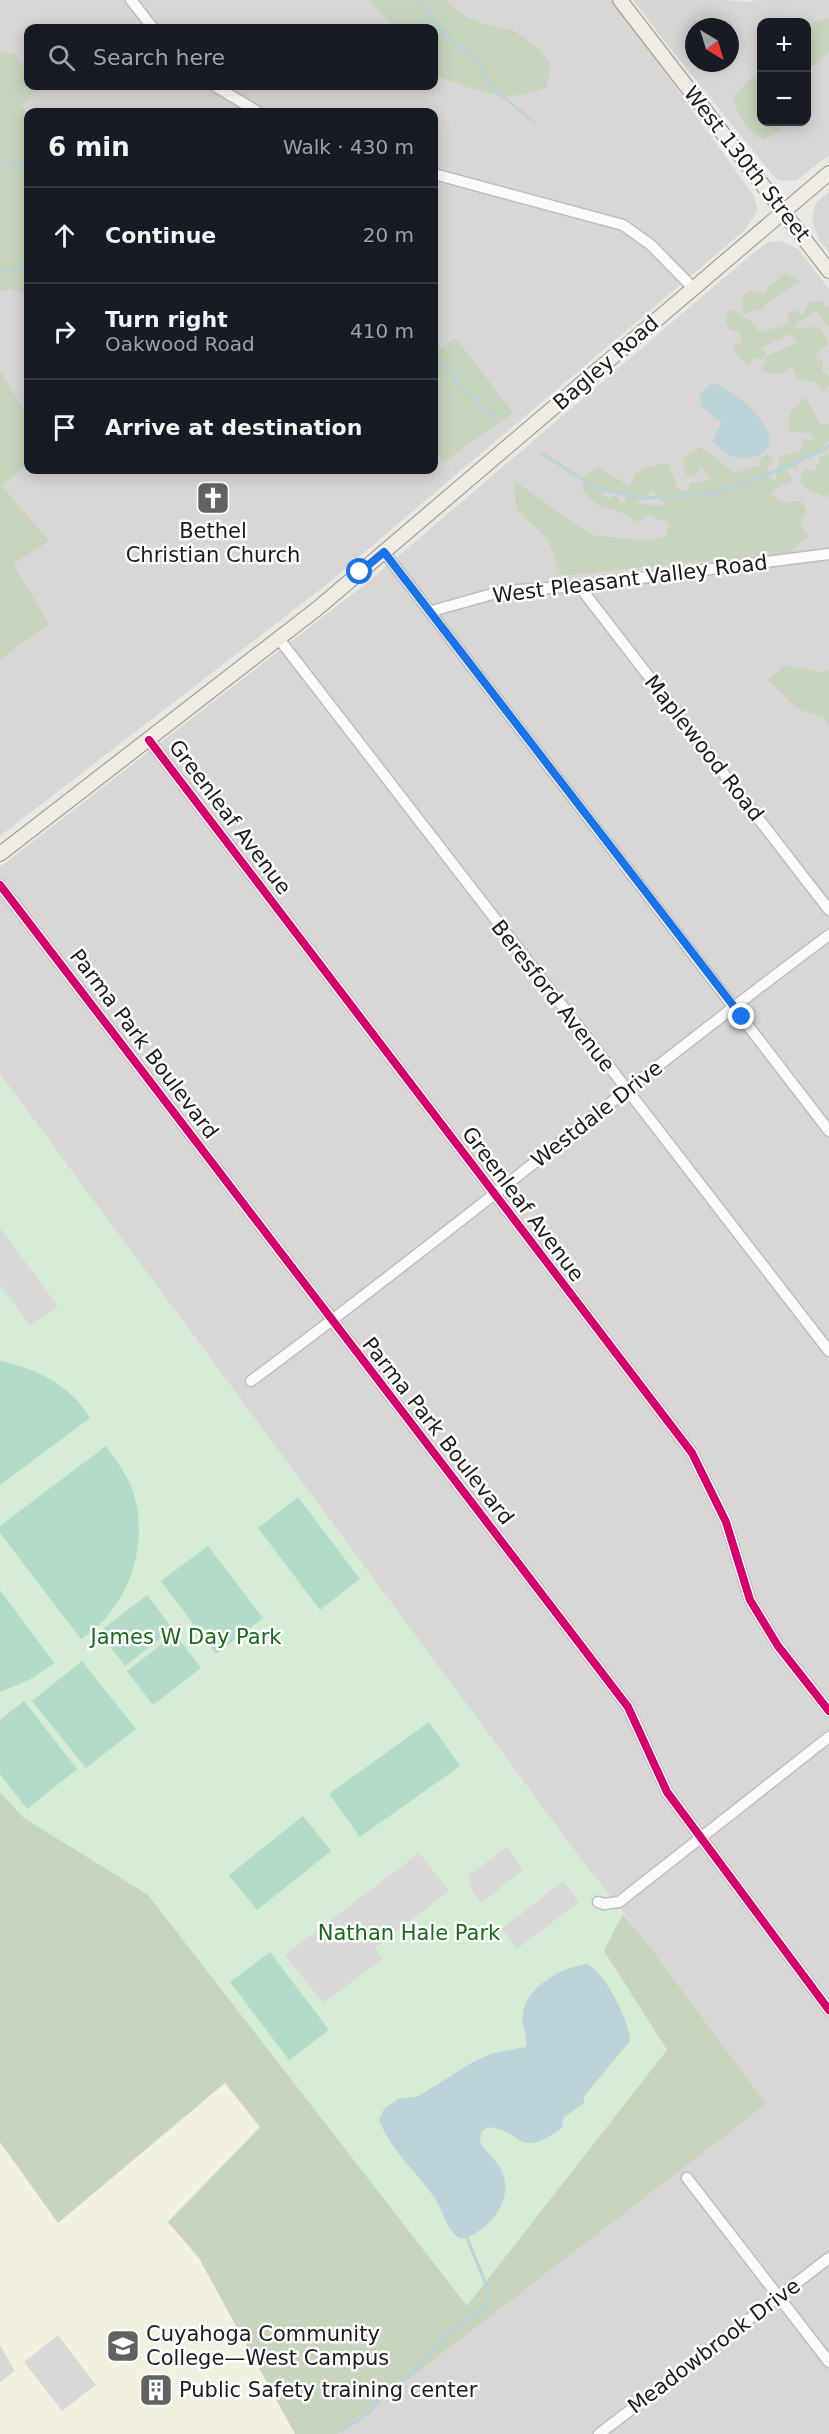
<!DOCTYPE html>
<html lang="en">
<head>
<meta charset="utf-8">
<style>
	:root { --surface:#171b24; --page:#20242c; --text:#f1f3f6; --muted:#9ea1a6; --line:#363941 }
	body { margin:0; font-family:"DejaVu Sans",sans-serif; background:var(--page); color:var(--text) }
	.controls { position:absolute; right:18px; top:18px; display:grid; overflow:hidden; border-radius:12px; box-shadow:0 3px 15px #0003 }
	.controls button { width:54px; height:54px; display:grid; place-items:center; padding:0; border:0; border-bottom:2px solid var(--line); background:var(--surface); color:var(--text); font:30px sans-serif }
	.compass { position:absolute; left:685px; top:18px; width:54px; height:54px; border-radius:50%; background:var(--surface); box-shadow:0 3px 15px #0003; rotate:142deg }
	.stop { position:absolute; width:18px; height:18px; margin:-14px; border:4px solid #1a73e8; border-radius:50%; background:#fff }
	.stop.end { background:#1a73e8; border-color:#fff; box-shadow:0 2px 6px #0008 }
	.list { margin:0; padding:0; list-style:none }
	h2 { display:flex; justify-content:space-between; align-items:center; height:78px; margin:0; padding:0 24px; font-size:26px }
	h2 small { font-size:20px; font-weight:400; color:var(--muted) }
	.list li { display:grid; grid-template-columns:39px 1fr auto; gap:18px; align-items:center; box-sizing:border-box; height:96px; padding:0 24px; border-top:2px solid var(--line) }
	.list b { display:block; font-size:22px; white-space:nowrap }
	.list p { margin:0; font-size:20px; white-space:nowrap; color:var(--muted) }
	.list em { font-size:20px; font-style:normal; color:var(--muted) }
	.icon { flex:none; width:33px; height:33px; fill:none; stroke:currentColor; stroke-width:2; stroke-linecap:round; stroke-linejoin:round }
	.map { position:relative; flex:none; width:829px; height:2434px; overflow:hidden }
	.search { position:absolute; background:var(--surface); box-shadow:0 3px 15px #0003; left:24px; top:24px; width:414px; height:66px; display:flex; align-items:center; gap:15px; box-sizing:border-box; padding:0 21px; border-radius:12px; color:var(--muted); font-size:22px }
	.panel { position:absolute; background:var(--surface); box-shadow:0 3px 15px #0003; left:24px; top:108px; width:414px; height:366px; border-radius:12px }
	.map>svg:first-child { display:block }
	.residential { fill:#d8d7d5; fill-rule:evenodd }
	.education { fill:#f2f1e0 }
	.religious { fill:#d7d6d5 }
	.forest { fill:#c6d5bc; fill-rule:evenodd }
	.park { fill:#d4ecd3 }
	.pitch { fill:#b4dbc9 }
	.parking { fill:#d9d8d7 }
	.water { fill:#bbd3d9 }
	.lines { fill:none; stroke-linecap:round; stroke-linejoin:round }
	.stream { stroke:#bbd3d9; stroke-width:3 }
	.minor-casing { stroke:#bfbebc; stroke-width:13 }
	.major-casing { stroke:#9b9384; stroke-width:16 }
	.minor { stroke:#fcfbfb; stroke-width:10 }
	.major { stroke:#eeeae4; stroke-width:14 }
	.cycleway-casing { stroke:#fff; stroke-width:11 }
	.cycleway { stroke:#d6006c; stroke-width:8 }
	.route { stroke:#1a73e8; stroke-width:8 }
	.labels { text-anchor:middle; stroke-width:5; stroke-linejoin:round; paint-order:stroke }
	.street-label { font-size:21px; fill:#1b1b1b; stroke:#fff }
	.poi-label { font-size:21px; fill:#1b1b1b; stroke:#fff; text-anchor:start }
	.park-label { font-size:21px; fill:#186a1c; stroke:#fff }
</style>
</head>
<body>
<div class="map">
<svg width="829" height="2434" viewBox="0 0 829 2434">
	<rect width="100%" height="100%" fill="#e9e7e4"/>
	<!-- residential -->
	<path class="residential" d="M0,0h613l141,196 4,14 -13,20 -424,359 -321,247zM28,28h406v58h-406zM28,112h406v358h-406z
		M726,0l20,2 13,-2 15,20 27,-20h28v155l-32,25 -16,1 -5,-2 -108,-133zM762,22h44v100h-44zM694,27h36v36h-36z
		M829,192v59l-10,-11 -7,-22 4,-15z
		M780,241l18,8 31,40v2145h-492l428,-331 -118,-160 -77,-98 -570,-771v-207l368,-285 383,-327 17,-13z"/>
	<!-- education -->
	<path class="education" d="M224,2082l36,45 -92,95 31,36 96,176h-295v-292l58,81z"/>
	<!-- religious -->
	<path class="religious" d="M633,0h93l-58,46z
		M759,0h42l-27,20z"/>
	<!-- forest -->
	<path class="forest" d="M368,0h77l19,16 20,8 29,6 23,16 14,17 -3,24c-43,19 -72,2 -113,-12v-47h-39z
		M829,18v33l-22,19v-42l5,-5z
		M0,51l15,3 13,21v11l9,1 -15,19 6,9v180l-17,-6 -11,2z
		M761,70l1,52h19v7l-17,11c-18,-8 -26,-25 -31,-44z
		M786,273l14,9 -32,20 -6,7 -19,5v-17l7,-7 15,4 3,-7z
		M822,301l3,6h4v19l-2,1 -10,-16 -19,11 -4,6 25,-1 10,15 -14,13 8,7 -1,9 7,6v7l-6,8 -8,-10 -17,-3 -6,-13c-12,10 -17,11 -31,3l6,-13 31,-14 -9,-8 -28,14 5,6 -4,6 -6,-3 -9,8 -14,-15 3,-6 6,-1 -2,-11 -10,-2 -4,-8 1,-10 6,-3 15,10 12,13 24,-6 5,-6 -2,-5 8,-5 8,5 6,-13z
		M434,338l7,11 15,-11 57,75 -68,48 -11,-10z
		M0,371l28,45v48l-26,22 47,55 -36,23 36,60 -49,35z
		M805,397l16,28 8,-1v18h-3l-8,11 -20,8 -2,7 -10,1 7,11 -15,7 -8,7 12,9 19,-2 6,12 -7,10 9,13 -20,17 -228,23 -13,-36 -32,-31 -2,-28 78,54 57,6 17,-5 3,-13 -21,-8 -11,8c-11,-13 -26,-11 -41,-19 -5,-4 -10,-10 -14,-15l3,-13 14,-9 30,19c8,-18 19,-20 39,-23l11,28 11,-1 -1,-7 23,-3 -11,-14 -4,9 -10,1 -5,-17 20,-12 32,26 26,-8 -1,-5 8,-7 8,8 -8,6 5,13 3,1 5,-25 19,-4 5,-14 7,3 3,-3 -4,-5h-10l-11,-3 1,-17zM606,489l2,5 4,-4 15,4 -2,8 -6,2 1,-4 -6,-5 -3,4 -9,-4zM652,491l13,13 -8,2 -20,-3 5,-7 2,1z
		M829,454v40l-3,3 -20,-9 -6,-7 4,-13 11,4 5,-15z
		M785,665l35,7 9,-1v55l-6,-9 -25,-8 -30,-29z
		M0,1792l24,26 643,232 -64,-99 20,-37 24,29 119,161 -429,330h-42l-96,-176 -31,-36 92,-95 -35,-44 -167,140 -58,-81z"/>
	<!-- park -->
	<path class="park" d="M0,1074l622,840 -18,37 63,99 -200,256 -319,-411 -124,-77 -24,-26z"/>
	<!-- pitch -->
	<path class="pitch" d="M0,1361c35,7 71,24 90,57l-90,67z
		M106,1446c9,13 19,26 25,40 21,54 -1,122 -50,153l-81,-106v-7z
		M298,1497l62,82 -40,31 -62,-82z
		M208,1546l55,72 -47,36 -55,-73z
		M0,1590l54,73 -23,16 -31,13z
		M147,1595l26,34 -48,37 -26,-34z
		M175,1634l26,34 -48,37 -26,-34z
		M82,1661l54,68 -50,39 -54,-67z
		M24,1701l53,68 -50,40 -27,-35v-54z
		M429,1722l31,44 -100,71 -31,-43z
		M303,1816l28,35 -74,59 -28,-35z
		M270,1952l59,78 -40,30 -59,-78z"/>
	<!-- parking -->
	<path class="parking" d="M0,1228l58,78 -28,20 -30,-41z
		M507,1847l16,23 -42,33 -12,-17 3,-3 -4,-7z
		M419,1853l30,38 -74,57 7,11 -59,44 -38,-48z
		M563,1881l16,21 -62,47 -15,-20z
		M58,2335l38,50 -34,26 -38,-49z
		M0,2345l15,26 -15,11z"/>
	<!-- water -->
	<path class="water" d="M712,383c18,3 62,40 57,61 -1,4 -6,8 -9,12 -25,4 -29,3 -48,-15l10,-18 -21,-17 -2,-11z
		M587,1964c18,8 43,58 43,77l-45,54 -2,9 -19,13 -2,11c-48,33 -34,3 -75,-1l-6,5 -1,11c6,9 16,17 21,26 15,30 -12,63 -40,70 -16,-9 -17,-28 -27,-42 -19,-27 -42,-45 -55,-77l5,-11 14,-10 21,-3 54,-34 20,-9 33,-6c2,-11 -5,-22 -3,-33 3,-28 40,-47 64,-50z"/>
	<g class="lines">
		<!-- stream -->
		<path class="stream" d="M418,0l6,4 10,19 14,15 34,28 8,20 44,36
			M0,157l7,7 21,-2
			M0,270l28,-1
			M434,352l28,36 33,29
			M542,453l55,36 46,9 70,-4 51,-18 58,-25 7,-6
			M342,2431l28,-19 14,-17 33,-25 29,-36 28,-18 16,-15v-7l-23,-56"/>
		<defs>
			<path id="minor" d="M131,0l22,28
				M215,86l43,26
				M434,174l189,51 28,20 42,43
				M384,552l445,579
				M579,586l250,324
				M432,611l71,-20 76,-5 250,-32
				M279,639l550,712
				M149,740l543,713 34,69 24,78 28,46 51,65
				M0,885l628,822 39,85 162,218
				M251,1381c196,-145 383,-301 578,-446
				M598,1902l6,2 15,-2 210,-165
				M687,2178l142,184
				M599,2434l230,-176"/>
			<path id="major" d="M620,0l209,271
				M0,854l318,-246 511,-435"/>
		</defs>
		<!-- minor casing -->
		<use href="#minor" class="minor-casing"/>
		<!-- major casing -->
		<use href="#major" class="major-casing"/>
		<!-- minor -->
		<use href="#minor" class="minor"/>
		<!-- major -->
		<use href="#major" class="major"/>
		<defs>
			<path id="cycleway" d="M149,740l543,713 34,69 24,78 28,46 51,65
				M0,885l628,822 39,85 162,218"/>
		</defs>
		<!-- cycleway casing -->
		<use href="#cycleway" class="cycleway-casing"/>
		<!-- cycleway -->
		<use href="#cycleway" class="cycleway"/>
	</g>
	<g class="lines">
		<!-- route -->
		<path class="route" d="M360,572l24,-20 358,465"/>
	</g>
	<!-- icons -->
	<defs>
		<symbol id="church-square" viewBox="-11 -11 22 22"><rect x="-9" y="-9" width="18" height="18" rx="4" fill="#636261" stroke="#fff"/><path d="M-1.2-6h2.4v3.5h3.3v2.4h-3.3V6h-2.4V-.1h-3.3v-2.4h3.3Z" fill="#fff"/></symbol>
		<symbol id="university-square" viewBox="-11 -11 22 22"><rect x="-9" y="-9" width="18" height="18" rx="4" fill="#636261" stroke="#fff"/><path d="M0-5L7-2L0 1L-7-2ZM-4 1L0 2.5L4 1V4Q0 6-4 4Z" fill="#fff"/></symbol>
		<symbol id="building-square" viewBox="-11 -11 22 22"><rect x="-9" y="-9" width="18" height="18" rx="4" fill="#636261" stroke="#fff"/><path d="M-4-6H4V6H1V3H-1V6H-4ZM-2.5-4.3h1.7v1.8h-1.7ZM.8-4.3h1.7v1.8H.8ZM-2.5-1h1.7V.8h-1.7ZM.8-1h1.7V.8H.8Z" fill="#fff"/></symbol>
	</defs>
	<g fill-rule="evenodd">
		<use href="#church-square" x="194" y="479" width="38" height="38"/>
		<use href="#university-square" x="104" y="2327" width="38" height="38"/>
		<use href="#building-square" x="137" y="2371" width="38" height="38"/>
	</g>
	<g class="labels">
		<!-- street labels -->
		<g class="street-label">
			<text transform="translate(747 164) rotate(52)" y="7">West 130th Street</text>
			<text transform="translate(606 363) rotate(-41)" y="7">Bagley Road</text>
			<text transform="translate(630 579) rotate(-7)" y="7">West Pleasant Valley Road</text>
			<text transform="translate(704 748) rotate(52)" y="7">Maplewood Road</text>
			<text transform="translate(230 817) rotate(53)" y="7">Greenleaf Avenue</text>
			<text transform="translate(553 996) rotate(52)" y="7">Beresford Avenue</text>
			<text transform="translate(144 1044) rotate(53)" y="7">Parma Park Boulevard</text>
			<text transform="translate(597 1114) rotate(-38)" y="7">Westdale Drive</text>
			<text transform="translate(523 1204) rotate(53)" y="7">Greenleaf Avenue</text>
			<text transform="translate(438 1431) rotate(52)" y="7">Parma Park Boulevard</text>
			<text transform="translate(714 2346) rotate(-37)" y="7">Meadowbrook Drive</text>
		</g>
		<!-- poi labels -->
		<g class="poi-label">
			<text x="213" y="538" text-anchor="middle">Bethel<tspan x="213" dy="24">Christian Church</tspan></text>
			<text x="146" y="2341">Cuyahoga Community<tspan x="146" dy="24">College—West Campus</tspan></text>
			<text x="179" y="2397">Public Safety training center</text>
		</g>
		<!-- park labels -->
		<g class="park-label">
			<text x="186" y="1644">James W Day Park</text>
			<text x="409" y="1940">Nathan Hale Park</text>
		</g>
	</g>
</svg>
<div class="controls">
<button>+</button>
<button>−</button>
</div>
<svg class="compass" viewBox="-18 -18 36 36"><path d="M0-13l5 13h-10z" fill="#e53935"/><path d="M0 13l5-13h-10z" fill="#9ea1a6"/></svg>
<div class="stop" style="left:360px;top:572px"></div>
<div class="stop end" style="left:742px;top:1017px"></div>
<div class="search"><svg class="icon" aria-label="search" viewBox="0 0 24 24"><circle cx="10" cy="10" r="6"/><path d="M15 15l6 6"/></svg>Search here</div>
<section class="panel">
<h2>6 min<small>Walk · 430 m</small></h2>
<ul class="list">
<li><svg class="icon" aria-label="ahead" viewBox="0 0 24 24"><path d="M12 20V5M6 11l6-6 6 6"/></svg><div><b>Continue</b></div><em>20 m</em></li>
<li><svg class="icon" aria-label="right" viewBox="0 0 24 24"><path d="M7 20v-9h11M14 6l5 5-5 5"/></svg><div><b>Turn right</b><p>Oakwood Road</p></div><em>410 m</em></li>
<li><svg class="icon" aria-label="arrive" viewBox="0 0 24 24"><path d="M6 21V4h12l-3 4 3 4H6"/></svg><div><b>Arrive at destination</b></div></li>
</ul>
</section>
</div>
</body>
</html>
